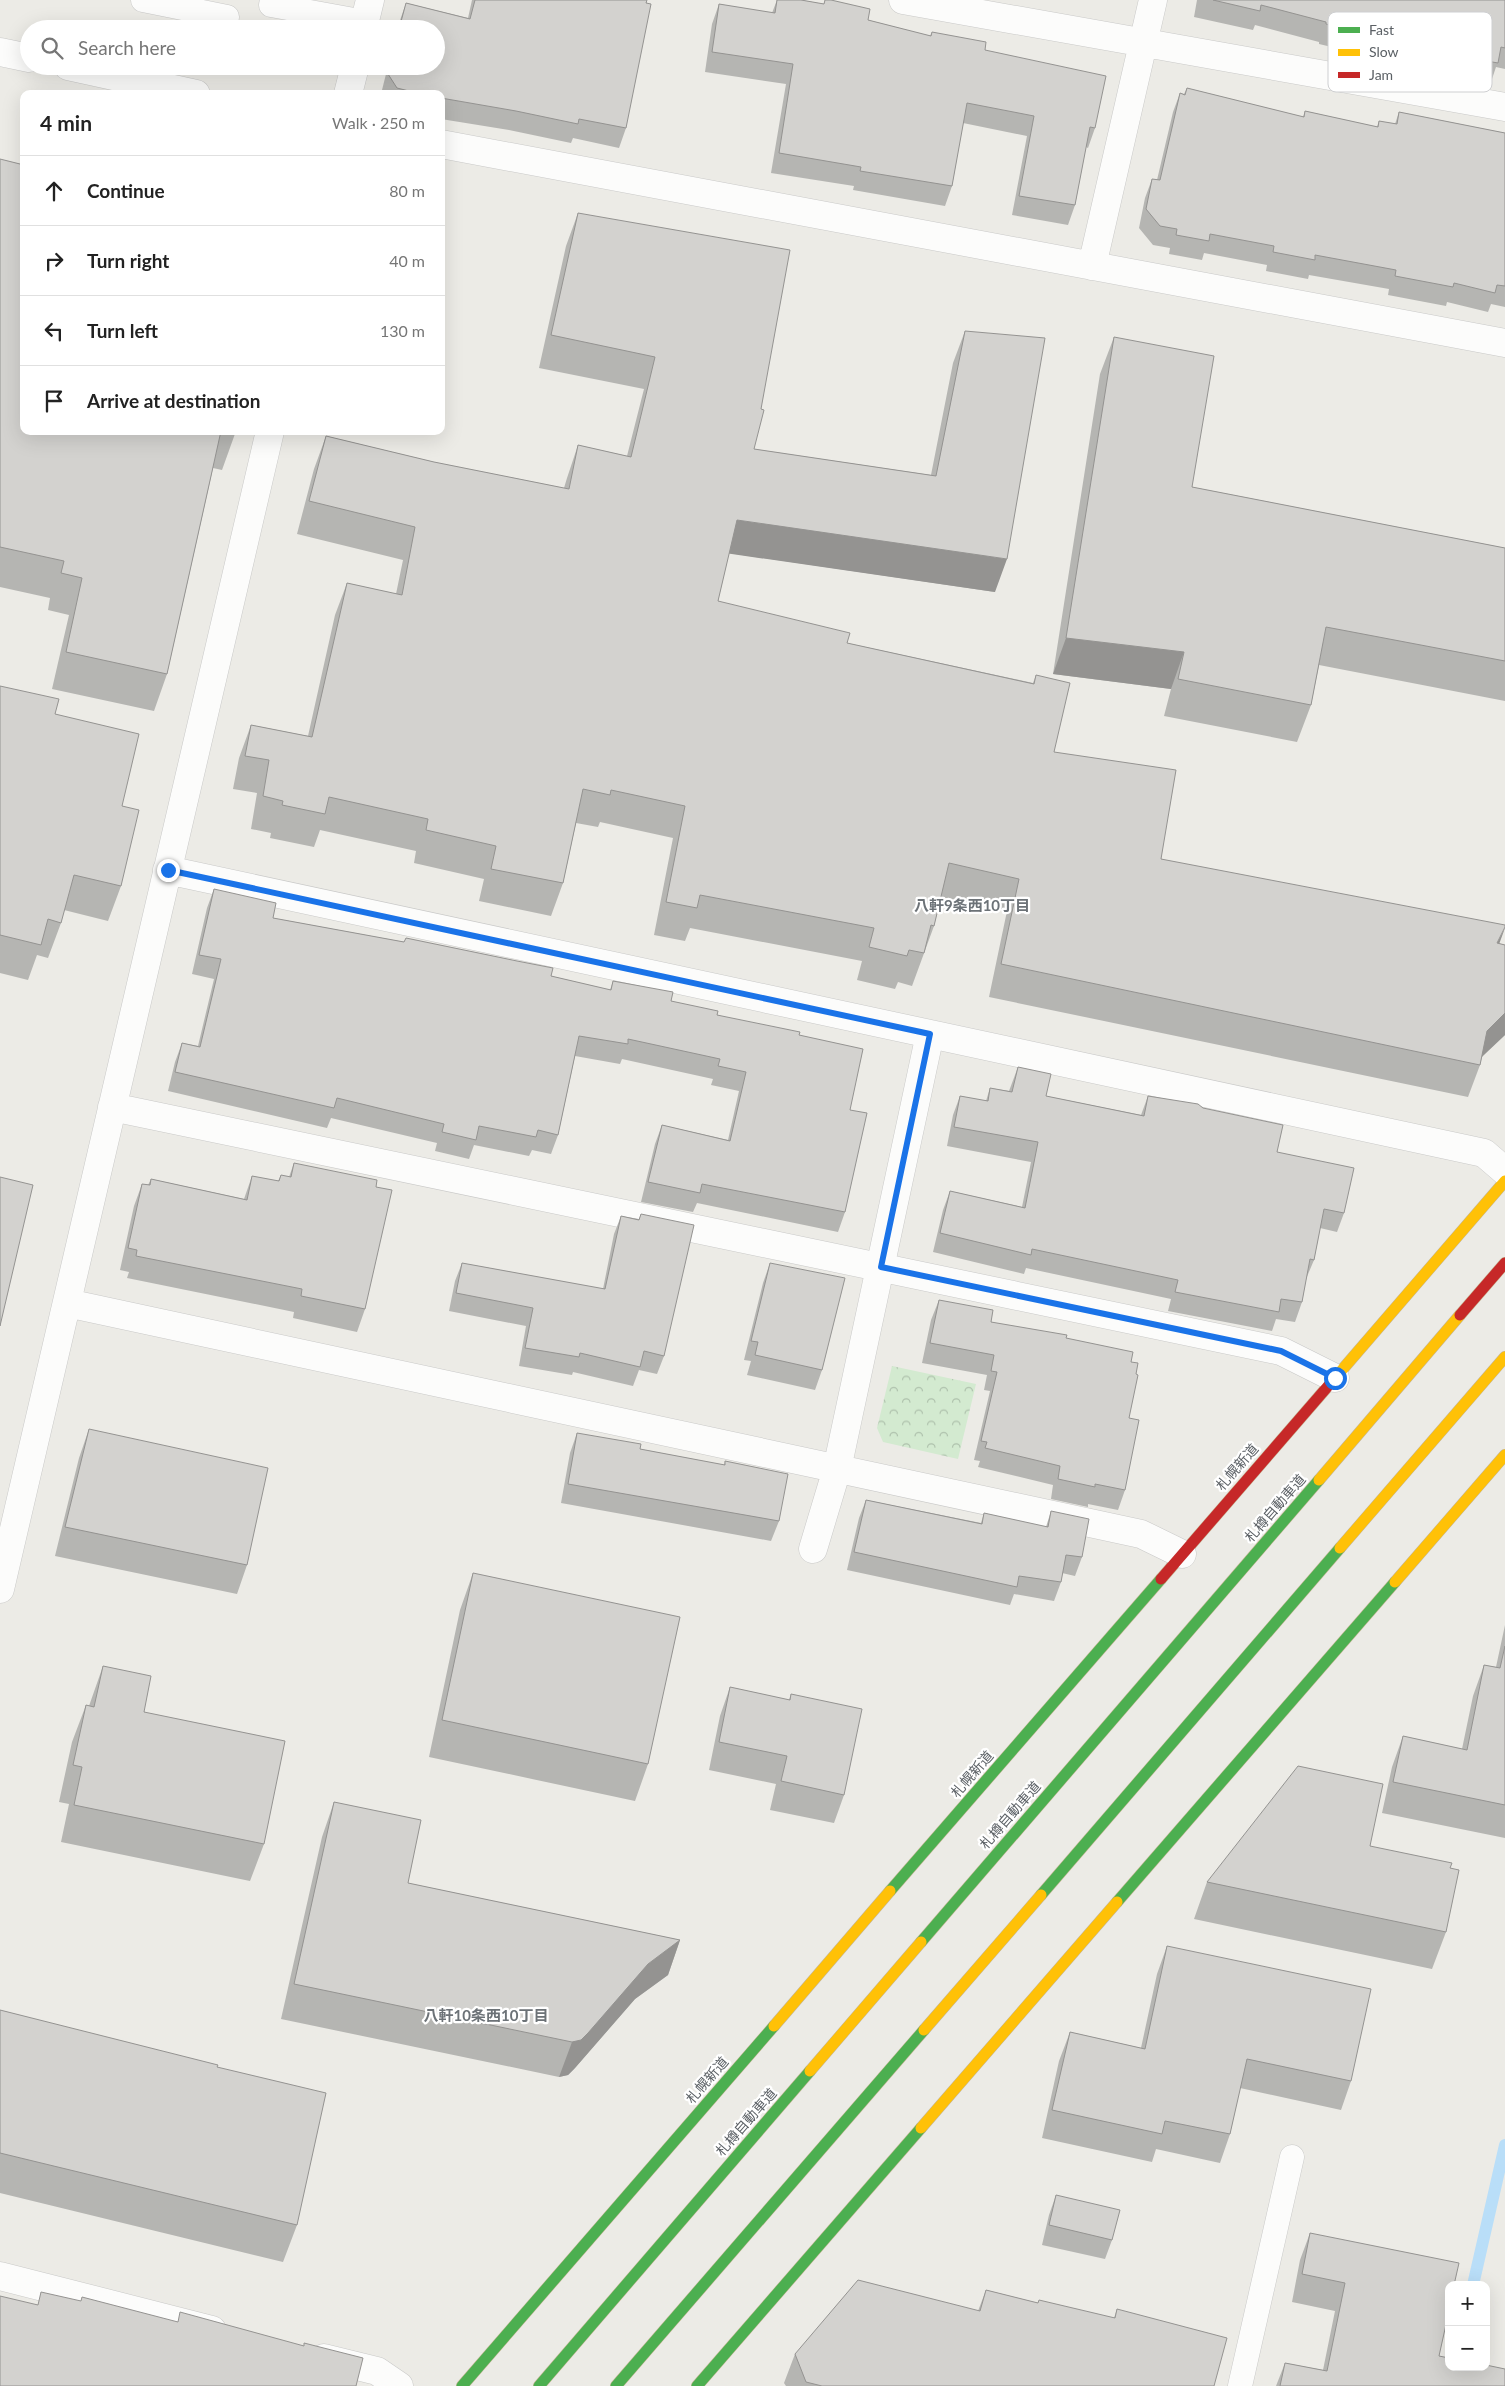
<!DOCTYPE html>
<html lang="en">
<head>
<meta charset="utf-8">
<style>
	:root { --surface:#fff; --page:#f2f2f2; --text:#222; --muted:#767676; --line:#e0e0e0 }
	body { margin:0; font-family:Lato,"Noto Sans JP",sans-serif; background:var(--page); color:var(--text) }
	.controls { position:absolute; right:15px; bottom:15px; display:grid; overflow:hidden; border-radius:10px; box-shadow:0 5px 20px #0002 }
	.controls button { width:45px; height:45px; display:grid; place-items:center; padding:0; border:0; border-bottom:1px solid var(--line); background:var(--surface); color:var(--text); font:25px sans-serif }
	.stop { position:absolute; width:15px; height:15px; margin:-11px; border:4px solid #1a73e8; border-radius:50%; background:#fff }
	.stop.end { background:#1a73e8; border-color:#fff; box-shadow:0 1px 5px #0008 }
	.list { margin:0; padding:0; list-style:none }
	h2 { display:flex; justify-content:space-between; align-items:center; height:65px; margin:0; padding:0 20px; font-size:21px }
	h2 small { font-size:16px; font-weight:400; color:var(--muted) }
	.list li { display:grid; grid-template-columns:32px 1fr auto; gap:15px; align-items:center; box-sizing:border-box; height:70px; padding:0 20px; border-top:1px solid var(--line) }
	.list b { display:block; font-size:19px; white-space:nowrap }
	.list em { font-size:16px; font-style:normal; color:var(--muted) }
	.icon { flex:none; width:28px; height:28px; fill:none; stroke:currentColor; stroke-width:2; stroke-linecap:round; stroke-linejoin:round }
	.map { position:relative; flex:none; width:1505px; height:2386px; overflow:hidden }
	.search { position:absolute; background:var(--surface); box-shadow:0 5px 20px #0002; left:20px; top:20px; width:425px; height:55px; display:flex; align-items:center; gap:12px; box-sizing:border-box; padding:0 18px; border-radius:28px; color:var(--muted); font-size:19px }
	.panel { position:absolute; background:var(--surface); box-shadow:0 5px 20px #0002; left:20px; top:90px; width:425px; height:345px; border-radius:10px }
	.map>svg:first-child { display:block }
	.forest { fill:url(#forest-crowns) }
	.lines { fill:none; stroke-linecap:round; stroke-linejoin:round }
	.stream { stroke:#b9def8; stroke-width:12 }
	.lane-casing { stroke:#c9c9c8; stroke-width:25 }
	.street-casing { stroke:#c9c9c8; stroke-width:29 }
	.fast-casing { stroke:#c4b593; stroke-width:12 }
	.slow-casing { stroke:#c4b593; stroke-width:12 }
	.jam-casing { stroke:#c4b593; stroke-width:12 }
	.lane { stroke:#fcfcfb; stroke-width:24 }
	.street { stroke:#fcfcfb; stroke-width:28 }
	.fast { stroke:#4caf50; stroke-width:11 }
	.slow { stroke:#ffc107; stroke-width:11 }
	.jam { stroke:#c62828; stroke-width:11 }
	.wall { fill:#b5b5b2 }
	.shaded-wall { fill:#949391 }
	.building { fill:#d3d2cf; stroke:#949391 }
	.route { stroke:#1a73e8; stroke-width:6 }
	.labels { text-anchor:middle; stroke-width:4.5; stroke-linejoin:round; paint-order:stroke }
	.street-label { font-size:14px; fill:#5b6065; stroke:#fff }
	.neighbourhood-label { font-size:15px; font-weight:bold; fill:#6c7277; stroke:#fff }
	.key { fill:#fff; stroke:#cecfd1; stroke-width:1 }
	.key-label { font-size:14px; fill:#5b6065 }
</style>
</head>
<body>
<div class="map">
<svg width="1505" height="2386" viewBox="0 0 1505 2386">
	<defs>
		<pattern id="forest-crowns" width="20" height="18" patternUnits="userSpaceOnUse" patternTransform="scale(1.25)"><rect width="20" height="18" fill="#d3ead0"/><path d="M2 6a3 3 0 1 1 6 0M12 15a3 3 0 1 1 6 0" fill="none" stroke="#aec1ac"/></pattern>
	</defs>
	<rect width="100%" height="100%" fill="#ecebe6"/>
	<!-- forest -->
	<path class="forest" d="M892,1366l84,18 -18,75 -75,-17 -6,-14z"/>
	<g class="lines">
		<!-- stream -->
		<path class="stream" d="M1473,2285l32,-140"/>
		<defs>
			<path id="lane" d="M143,0l84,17
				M272,0l-1,5 94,17
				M1240,2386l52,-229"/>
			<path id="street" d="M903,0l602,107
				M363,29l7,-29
				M0,52l29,6
				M68,66l128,28
				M348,94l7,-28
				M441,144l1064,199
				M1092,266l61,-266
				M167,870l1317,283 21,18
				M112,1107l1169,244 54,27
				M67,1303l1074,231 41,20
				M813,1549l24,-80 93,-435
				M0,1589l270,-1158
				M0,2276l212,54
				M324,2358l53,13 22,15"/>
			<path id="fast" d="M890,1891l271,-312
				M1041,1895l299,-347
				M1117,1902l278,-320
				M921,1942l398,-462
				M462,2386l312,-360
				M539,2386l271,-315
				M616,2386l308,-356
				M697,2386l224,-258"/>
			<path id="slow" d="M1329,1385l176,-204
				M1319,1480l141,-165
				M1340,1548l165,-191
				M1395,1582l110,-127
				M774,2026l116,-135
				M924,2030l117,-135
				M810,2071l111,-129
				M921,2128l196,-226"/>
			<path id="jam" d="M1460,1315l45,-52
				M1161,1579l168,-194"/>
		</defs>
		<!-- lane casing -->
		<use href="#lane" class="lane-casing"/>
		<!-- street casing -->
		<use href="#street" class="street-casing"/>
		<!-- fast casing -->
		<use href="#fast" class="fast-casing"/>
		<!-- slow casing -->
		<use href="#slow" class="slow-casing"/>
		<!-- jam casing -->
		<use href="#jam" class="jam-casing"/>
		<!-- lane -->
		<use href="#lane" class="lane"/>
		<!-- street -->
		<use href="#street" class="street"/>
		<!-- fast -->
		<use href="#fast" class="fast"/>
		<!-- slow -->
		<use href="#slow" class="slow"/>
		<!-- jam -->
		<use href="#jam" class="jam"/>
	</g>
	<!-- wall -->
	<path class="wall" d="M472,0h175l-21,128 -7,20 -46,-10 -2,5 -62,-13 -68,-11v-25h-60l7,-28h48v-37h-39l9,-26 62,15z
		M777,0h24l23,4 1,-4 43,20 62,16 2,-4 53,18 110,78 -7,20 -2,-1 -11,58 -7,20 -56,-10 15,-79 -64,-13 -11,63 -7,20 -92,-16 1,-4 -83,-13 15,-89 -81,-12 7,-48 7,-20 53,9z
		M1197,0h308v69l-9,-2 -5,15 -45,-8v-3l-88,-21 -1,3 -38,-9v-2l-64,-17 -2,5 -59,-13z
		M1187,88l116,29 2,-6 72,16 2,-6 16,3 4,-12 106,21v174l-14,-3 -3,8 -41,-10 -1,4 -58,-11 1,-6 -80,-14 -1,4 -42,-8 1,-6 -63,-12 -2,7 -33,-6 1,-6 -17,-3 -14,-17 6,-30 7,-19 5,1 16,-68 7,-19 4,1z
		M0,159l24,272h212l-14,39 -9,-2 -46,206 -13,37 -102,-22 17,-74 -21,-5 2,-12 -50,-11z
		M578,213l176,236 177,26 22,-112 12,-32 30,261 -266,-39 -11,48 129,42 186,40 3,-8 18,77 107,107 344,86v90l-23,22 -2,8 -12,32 -479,-100 18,-86 -66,-14 -7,29 -22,60 -14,-4 -3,7 -38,-9 5,-19 -172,-33 -5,13 -31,-6 19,-97 -73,-16 -2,5 -22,-4 -13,60 -12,33 -72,-15 5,-22 -70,-16 2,-12 -96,-21 -6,17 -44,-9 1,-5 -20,-4 6,-36 -24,-4 6,-31 12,-33 57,11 27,-121 12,-32 49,11 7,-34 -106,-26 17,-65 12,-33 108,26 130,26 3,-10 11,-33 49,11 17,-67 -105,-21 27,-122z
		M1114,337l78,150 313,61v153l-186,-36 -8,40 -14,37 -133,-26 7,-27 -118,-15 47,-300z
		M0,686l55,28 67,92 -1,80 -13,35 -44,-11 -3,13 -13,35 -11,-3 -9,25 -28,-7z
		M214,889l59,29 131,24 2,-4 145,38 59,14 3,-9 58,20 46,14 82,20 51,75 -5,102 -7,20 -141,-29 -4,9 -52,-10 14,-58 7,-19 66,15 11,-49 -28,-6 2,-6 -91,-20 -2,5 -45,-8 -17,79 -7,19 -19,-4 -3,6 -55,-11 -5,14 -34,-8 2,-8 -106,-25 -4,10 -159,-37 7,-29 7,-19 16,3 16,-67 -22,-5 15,-66z
		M1018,1067l28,29 95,19 7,-19 55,12 74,44 67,61 -7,19 -17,-4 -6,32 -8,19 -4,23 -7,20 -19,-3 -4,12 -104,-20 3,-12 -145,-31 -2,6 -91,-22 10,-42 7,-19 72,16 9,-45 -84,-16 6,-31 7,-19 26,5 4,-13 19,3z
		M294,1163l82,24 -11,122 -8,23 -64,-14 1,-6 -167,-34 2,-6 -9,-2 14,-64 8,-22 6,1 3,-6 93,20 8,-23 26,5 3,-6 8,2z
		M641,1214l23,142 -7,18 -18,-4 -6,16 -60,-14 -1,3 -53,-9 7,-40 -77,-15 6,-30 7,-18 141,26 11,-55 7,-18 18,3z
		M770,1263l52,107 -7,20 -68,-15 4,-14 -7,-1 19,-77z
		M939,1300l52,22 75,16 65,24 -6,128 -7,20 -30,-6v3l-37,-8 2,-14 -75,-18 2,-6 -6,-1 16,-69 -6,-1 3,-15 -65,-12 9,-43z
		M89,1429l158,136 -10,29 -182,-38 24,-98z
		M577,1433l63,16 84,16 1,-4 54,60 -8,20 -210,-38 9,-50z
		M866,1500l115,23 3,-10 62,14 5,-16 31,46 -7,19 -13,-3 -1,9 -7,19 -40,-7 -4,11 -163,-35 12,-52z
		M473,1573l175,191 -13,37 -206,-44 31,-147z
		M1505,1625v213l-123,-25 10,-46 11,-31 59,13 11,-53 11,-31 12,2z
		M103,1666l161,178 -14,37 -189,-39 8,-38 -10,-2 13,-60 14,-37 3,1z
		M730,1687l59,13 2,-6 53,101 -10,28 -64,-13 6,-26 -67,-14 11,-54z
		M334,1802l74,81 272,57 -12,35 -33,24 -60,69 -7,7 -9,2 -278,-58 41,-182z
		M1370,1846l76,86 -14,37 -238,-50 13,-37z
		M1167,1946l184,135 -10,29 -101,-22 -10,46 -10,29 -64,-14 -4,13 -110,-24 17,-77 11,-29 71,16 16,-74z
		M0,2010l217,57 80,158 -14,37 -283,-69z
		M1056,2195l56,45 -7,19 -63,-14 7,-30z
		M1310,2233l129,123 66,30h-229l9,-23 38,7 12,-59 -43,-9 8,-42z
		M986,2290l52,13 76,15 3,-9 97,77h-428l-2,-3 11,-29 183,-43z"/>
	<!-- shaded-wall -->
	<path class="shaded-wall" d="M737,520l270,39 -12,33 -270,-39z
		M1066,638l118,14 -13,37 -118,-15z
		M1505,928l-11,30 3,-15z
		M1505,1013v22l-30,28 12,-32z
		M680,1940l-12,35 -33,24 -60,69 -7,7 -9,2 13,-35 76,-78z"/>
	<!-- building -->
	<path class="building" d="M475,0h172l-1,3 5,1 -25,124 -47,-9 -1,5 -62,-13 -75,-13v-4h-20l-24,-6 -9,-14 2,-8h46v-37h-37l7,-26 64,16z
		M777,0h24l23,4 1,-4h6l39,9 -2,11 63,16 1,-4 54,10 -1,8 121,26 -11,52 -5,-1 -15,78 -56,-9 15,-80 -67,-13 -15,83 -92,-15 1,-4 -82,-14 14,-89 -81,-12 7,-48 56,9z
		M1213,0h292v48l-4,-1 -3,16 -45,-8 1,-3 -89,-22 -1,4 -38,-10v-2l-65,-17 -1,6z
		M1187,88l117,29 1,-6 73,16 1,-6 18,3 2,-12 106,21v153l-8,-1 -2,8 -41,-10 -1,4 -58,-11 1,-6 -81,-15v5l-42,-8 1,-6 -64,-12 -1,7 -33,-6 1,-6 -17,-3 -14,-17 6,-30 8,1 20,-87 5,2z
		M0,159l24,6v266h197l-54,243 -101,-22 16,-74 -21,-5 3,-12 -64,-14z
		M578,213l212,37 -29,159 3,1 -10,39 182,27 29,-145 80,7 -38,221 -270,-39 -19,81 132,32 -3,10 187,41 2,-9 34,8 -16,69 122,18 -15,89 344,66v2l-8,16 8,2v68l-18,18 -7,34 -479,-101 18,-85 -70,-16 -15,63 -3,-1 -7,28 -15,-3 -2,6 -38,-9 5,-19 -174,-33 -3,13 -31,-6 19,-96 -74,-16 -1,5 -27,-6 -20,94 -72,-14 5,-23 -70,-16 2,-11 -99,-22 -4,17 -43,-9 1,-4 -20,-5 6,-36 -24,-4 6,-31 61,12 35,-154 55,12 13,-68 -106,-26 17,-65 108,26 135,27 9,-44 53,12 24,-100 -104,-22z
		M1114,337l100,19 -22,131 313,61v113l-179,-34 -15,78 -133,-26 6,-27 -118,-14z
		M226,431h10l-1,2z
		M0,686l59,13 -4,15 84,20 -17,72 17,4 -18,76 -47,-11 -13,48 -13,-4 -7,26 -41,-10z
		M214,889l62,14 -3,15 131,24 2,-4 111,23 36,7 -2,8 60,14 2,-9 60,11 -2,9 47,10 -1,4 83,17 -1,3 64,14 -13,61 17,3 -22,99 -143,-28 -2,9 -52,-11 14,-57 68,16 16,-69 -28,-6 2,-7 -92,-20v5l-49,-8 -21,99 -20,-5 -2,7 -57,-11 -3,14 -34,-8 2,-8 -107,-26 -3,10 -159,-36 7,-29 18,4 21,-88 -22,-4z
		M1018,1067l33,7 -5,22 98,20 4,-20 50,8 5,4 80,17 -6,27 77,16 -10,45 -20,-4 -10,51 -4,-1 -8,43 -21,-3 -2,13 -104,-20 3,-12 -146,-31 -1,6 -91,-22 10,-42 75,17 13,-66 -84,-15 6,-31 28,5 2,-13 22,4z
		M294,1163l83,17 -1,7 16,3 -27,119 -64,-13 1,-7 -166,-33 1,-6 -9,-2 14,-64 8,1 1,-6 96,21 5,-24 27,5 2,-6 10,2z
		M0,1177l33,8 -33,141z
		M641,1214l53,11 -30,131 -20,-5 -4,16 -60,-14 -1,4 -54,-9 8,-40 -77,-15 6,-30 143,26 16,-73 18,4z
		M770,1263l75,15 -23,92 -67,-15 3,-13 -7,-1z
		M939,1300l54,10 -2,12 76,13 -1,3 67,14 -2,10 7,1 -2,11 2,1 -9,43 10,2 -14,70 -30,-6v3l-37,-8 2,-13 -75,-18 2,-6 -6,-1 16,-69 -6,-1 3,-16 -64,-12z
		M89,1429l179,39 -21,97 -182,-38z
		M577,1433l64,11 -1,5 85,16v-4l63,13 -9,47 -211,-37z
		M866,1500l116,24 2,-11 64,14 3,-16 38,8 -7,38 -16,-2 -5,27 -42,-6 -2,11 -163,-35z
		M473,1573l207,44 -32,147 -206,-44z
		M1505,1646v159l-112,-23 10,-46 64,14 17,-85 16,3z
		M103,1666l48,10 -7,36 141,29 -21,103 -190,-39 8,-38 -9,-2 13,-60 8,2z
		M730,1687l60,13 1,-6 71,15 -18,86 -63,-14 6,-25 -68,-14z
		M1298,1766l85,18 -13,62 82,17 -2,5 9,2 -13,62 -239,-50z
		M334,1802l87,18 -13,63 272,57 -32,24 -60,69 -7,7 -9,2 -278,-58z
		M1167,1946l204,43 -20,92 -104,-22 -17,75 -65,-13 -3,13 -110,-24 18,-78 75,17z
		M0,2010l218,55 -1,2 109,26 -29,132 -297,-72z
		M1056,2195l64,15 -8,30 -63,-15z
		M1310,2233l149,30 -5,22h-5v26l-10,45 10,2v9h37v-2l19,4v17h-225l5,-23 42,8 18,-88 -43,-9z
		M858,2280l122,31 6,-21 52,13 1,-3 76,18 2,-9 110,29 -13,48h-392l-16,-4 -11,-28z
		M41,2292l40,9 1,-4 96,25 2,-10 124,34v-3l59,15 -7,28h-356v-90l38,9z"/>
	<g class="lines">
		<!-- route -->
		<path class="route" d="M168,870l762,164 -49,233 400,84 54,27"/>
	</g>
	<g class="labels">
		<!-- street labels -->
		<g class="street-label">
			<text transform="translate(1237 1467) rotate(-49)" y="5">札幌新道</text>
			<text transform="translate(1275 1508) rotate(-49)" y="5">札樽自動車道</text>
			<text transform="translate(972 1774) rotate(-49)" y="5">札幌新道</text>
			<text transform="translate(1010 1815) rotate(-49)" y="5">札樽自動車道</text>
			<text transform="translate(707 2080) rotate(-49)" y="5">札幌新道</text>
			<text transform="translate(746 2122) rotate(-49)" y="5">札樽自動車道</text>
		</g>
		<!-- neighbourhood labels -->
		<g class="neighbourhood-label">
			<text x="972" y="911">八軒9条西10丁目</text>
			<text x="486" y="2021">八軒10条西10丁目</text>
		</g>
	</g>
	<!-- legend -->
	<rect x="1328" y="12" width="164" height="80" rx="8" class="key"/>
	<rect x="1338" y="27" width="22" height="6" fill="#4caf50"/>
	<rect x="1338" y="49" width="22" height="7" fill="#ffc107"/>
	<rect x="1338" y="72" width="22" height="6" fill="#c62828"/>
	<g class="key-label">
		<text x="1369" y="35">Fast</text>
		<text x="1369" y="57">Slow</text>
		<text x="1369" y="80">Jam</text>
	</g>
</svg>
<div class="controls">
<button>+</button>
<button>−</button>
</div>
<div class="stop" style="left:1335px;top:1378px"></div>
<div class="stop end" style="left:168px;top:870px"></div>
<div class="search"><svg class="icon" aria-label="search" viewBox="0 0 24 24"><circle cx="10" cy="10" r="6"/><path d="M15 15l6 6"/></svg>Search here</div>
<section class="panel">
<h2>4 min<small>Walk · 250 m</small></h2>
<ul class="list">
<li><svg class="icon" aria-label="ahead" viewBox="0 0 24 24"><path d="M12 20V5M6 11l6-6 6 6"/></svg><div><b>Continue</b></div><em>80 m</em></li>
<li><svg class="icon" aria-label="right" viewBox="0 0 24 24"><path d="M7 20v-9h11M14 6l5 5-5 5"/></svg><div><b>Turn right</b></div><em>40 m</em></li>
<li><svg class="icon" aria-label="left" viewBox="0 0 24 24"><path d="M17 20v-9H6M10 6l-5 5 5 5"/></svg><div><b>Turn left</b></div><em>130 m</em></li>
<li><svg class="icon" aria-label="arrive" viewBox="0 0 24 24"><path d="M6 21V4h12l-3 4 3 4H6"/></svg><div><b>Arrive at destination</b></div></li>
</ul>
</section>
</div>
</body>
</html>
